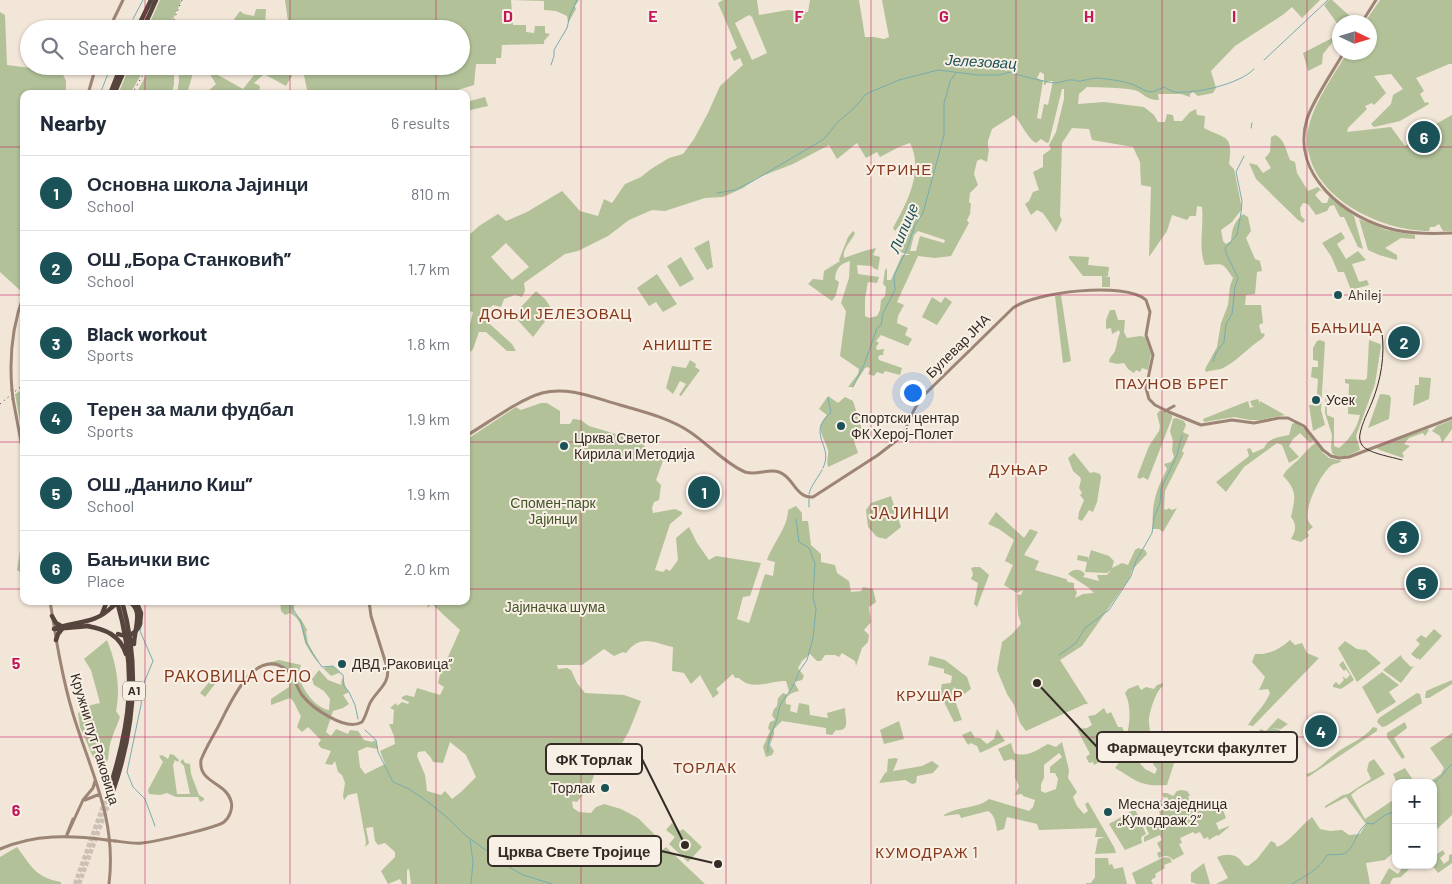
<!DOCTYPE html>
<html lang="en">
<head>
<meta charset="utf-8">
<style>
	:root { --surface:#fff; --page:#f6f6f7; --text:#1f2937; --muted:#747a83; --line:#e0e1e3; --accent:#1b5257 }
	body { margin:0; font-family:Barlow,sans-serif; background:var(--page); color:var(--text) }
	.controls { position:absolute; right:15px; bottom:15px; display:grid; overflow:hidden; border-radius:10px; box-shadow:0 1px 4px #0004 }
	.controls button { width:45px; height:45px; display:grid; place-items:center; padding:0; border:0; border-bottom:1px solid var(--line); background:var(--surface); color:var(--text); font:25px sans-serif }
	.compass { position:absolute; left:1332px; top:15px; width:45px; height:45px; border-radius:50%; background:var(--surface); box-shadow:0 1px 4px #0004; rotate:94deg }
	.you { position:absolute; left:912px; top:392px; width:18px; height:18px; margin:-12px; border:4px solid #fff; border-radius:50%; background:#1a73e8; box-shadow:0 0 0 8px #1a73e833 }
	.badge { display:grid; place-items:center; width:32px; height:32px; border-radius:50%; background:var(--accent); color:#fff; font-size:16px; font-weight:700 }
	.pin { position:absolute; translate:-50% -50%; border:2px solid #fff; box-shadow:0 1px 5px #0006 }
	.list { margin:0; padding:0; list-style:none }
	h2 { display:flex; justify-content:space-between; align-items:center; height:65px; margin:0; padding:0 20px; font-size:21px }
	h2 small { font-size:16px; font-weight:400; color:var(--muted) }
	.list li { display:grid; grid-template-columns:32px 1fr auto; gap:15px; align-items:center; box-sizing:border-box; height:75px; padding:0 20px; border-top:1px solid var(--line) }
	.list b { display:block; font-size:19px; white-space:nowrap }
	.list p { margin:0; font-size:16px; white-space:nowrap; color:var(--muted) }
	.list em { font-size:16px; font-style:normal; color:var(--muted) }
	.icon { flex:none; width:28px; height:28px; fill:none; stroke:currentColor; stroke-width:2; stroke-linecap:round; stroke-linejoin:round }
	.map { position:relative; flex:none; width:1452px; height:884px; overflow:hidden }
	.search { position:absolute; background:var(--surface); box-shadow:0 1px 4px #0004; left:20px; top:20px; width:450px; height:55px; display:flex; align-items:center; gap:12px; box-sizing:border-box; padding:0 18px; border-radius:28px; color:var(--muted); font-size:19px }
	.panel { position:absolute; background:var(--surface); box-shadow:0 1px 4px #0004; left:20px; top:90px; width:450px; height:515px; border-radius:10px }
	.map>svg:first-child { display:block }
	.green { fill:#b2c198; fill-rule:evenodd }
	.lines { fill:none; stroke-linecap:round; stroke-linejoin:round }
	.stream { stroke:#77acaf; stroke-width:1 }
	.highway-tunnel { stroke:#ccc1b4; stroke-width:4.5; stroke-dasharray:4.5 2; stroke-linecap:butt }
	.secondary { stroke:#9d8576; stroke-width:3 }
	.highway { stroke:#56453d; stroke-width:4.5 }
	.tram { stroke:#352b26; stroke-width:1 }
	.rail { stroke:#352b26; stroke-width:1; stroke-dasharray:1 4; stroke-linecap:butt }
	.secondary-bridge { stroke:#9d8576; stroke-width:3 }
	.highway-bridge { stroke:#56453d; stroke-width:4.5 }
	.grid { fill:none; stroke:#c2185b; stroke-width:1; stroke-opacity:0.55 }
	.poi-dot { fill:#1b5257; stroke:#f9f0e5; stroke-width:2 }
	.labels { text-anchor:middle; stroke-width:4; stroke-linejoin:round; paint-order:stroke }
	.shield { fill:#f9f0e5; stroke:#70665f; stroke-width:1 }
	.shield-label { font-size:12px; font-weight:bold; fill:#352b26 }
	.poi-label { font-size:14px; fill:#352b26; stroke:#f9f0e5; text-anchor:start }
	.street-label { font-size:14px; fill:#352b26; stroke:#f9f0e5 }
	.park-label { font-size:14px; fill:#435429; stroke:#f9f0e5 }
	.water-label { font-size:15px; font-style:italic; fill:#1b5257; stroke:#f9f0e5 }
	.neighbourhood-label { font-size:15px; letter-spacing:1px; fill:#86381d; stroke:#f9f0e5 }
	.quarter-label { font-size:16px; letter-spacing:1px; fill:#86381d; stroke:#f9f0e5 }
	.grid-label { font-size:16px; text-anchor:middle; font-weight:bold; fill:#c2185b; stroke:#f9f0e5; stroke-width:4; stroke-linejoin:round; paint-order:stroke }
	.leader { fill:none; stroke:#352b26; stroke-width:2 }
	.callout-dot { fill:#352b26; stroke:#f9f0e5; stroke-width:2 }
	.callout { fill:#f9f0e5; stroke:#352b26; stroke-width:2 }
	.callout-label { font-size:15px; text-anchor:middle; font-weight:bold; fill:#352b26 }
</style>
</head>
<body>
<div class="map">
<svg width="1452" height="884" viewBox="0 0 1452 884">
	<rect width="100%" height="100%" fill="#f2e6d8"/>
	<!-- green -->
	<path class="green" d="M160,0h20l1,2 -13,27h-21z
		M285,0h294l-4,6 1,3 -8,14 -1,-7 -11,-5 -12,-1v-9l-33,-1 2,25h13v7l8,1 1,-7h10v7l5,1 -6,7v3l-42,1 -1,13h-5v6h-20l-2,21 -29,9h-137l-6,-28h159v-37h-172z
		M723,0h34l2,15 29,-5 20,2 2,-12h49l6,37h9l10,2 5,-2 -7,-37h438l-18,18 -10,-11 -8,7 -49,32 -24,25 5,17 -3,5 -15,3 -5,-4 -3,2v3l-9,-3h-23l1,6c-15,0 -15,-8 -25,-10 -15,-3 -32,-2 -47,-3l-8,7 -1,10 26,-2 40,5 10,8 4,7h7l2,-8 6,1 1,6h8l8,-9 6,-3 1,6 8,1 -1,12c23,12 29,6 25,36l5,5 8,40 -10,13 -11,8 2,11 3,3 5,-3c1,-13 3,-19 12,-27l5,3 3,14 -5,7 9,21 5,2 2,10 -5,1 -2,22 -9,1 -1,10h16l2,18 -4,2 2,8 4,1 -2,4c-15,9 -26,24 -42,31 -5,1 -10,1 -15,3l-1,-3 12,-22 4,-24 7,-18 2,-19 3,-8c-12,-18 -10,-13 -28,-13 -7,-17 -1,-39 -3,-58l-5,-1 -1,10h-6l-3,4 -15,-5 -5,16 -18,26 2,-70 -10,-2 -1,-23 -7,-15 -41,-7 -3,-11 -17,-1 -10,15 -2,73 2,4 -6,12 -13,-19 -6,-3 -6,5 -6,-11 4,-3 4,-9 6,-2 -6,-18 10,-5v-12l8,-6 -2,-4 7,-13 8,-33v-10h-2l-13,53 -2,1 -6,-4 -5,4c-8,-4 -15,-20 -22,-28l-22,14 -4,12v6l1,2 -2,13 -6,-3 -4,2 -3,13 4,11 -8,8 -1,9 2,2 -1,10 -3,6 2,3 -18,33 -16,2 -17,-2 -21,46 7,3 -6,11 -1,7 11,5 -3,7 7,4 -4,7 -27,-11 -5,6 3,2 -3,4 1,3 7,-1 -1,6h-3l-2,2 1,3 23,8 -2,7 -15,-4 -2,3 -6,-2 -3,4 -6,-2 2,-5 -2,-2 -3,1c-4,7 -8,11 -12,19h-5l10,-13 1,-5 -19,-13 6,-45 -5,-8 8,-25 1,-17c-10,3 -14,7 -15,18l4,3 -3,13 -4,6 -24,-17 5,-5 10,1 1,-9 16,-10 -1,-1 9,-23 5,-6 2,2c-4,9 -13,16 -11,25l20,-7 12,-3 -3,7 7,2 -2,13 -5,-2 -1,-2 -15,-1 1,9 21,3 -2,6 -9,-1 -3,16v18l4,2 8,-2 3,-6 1,-10 4,-4 1,-9 -3,-3 2,-14 2,-2v12h4l11,-25h9l-8,-2 -14,-7 5,-6 11,3 4,-12 -2,-8 -4,3h-4l-4,5 -2,-3c14,-25 31,-57 17,-85l-11,4 -19,10 -3,-5 -11,6 -9,-15 -20,16 -8,-14 -36,19 -36,14 -14,10 -20,9 -18,1 -40,13 -13,-1 -23,10 -21,16 -30,15 -13,3 -41,29 1,8 -3,6 -7,-2 -11,4 -3,8 -8,-2 -12,11 31,28 4,7h-9l-21,-19h-7l-6,17 -7,8v-16l7,-29 -7,-2v-75l2,1 11,-10 19,-12 8,7 21,-9 35,-21 18,20 18,5 6,-17 8,4 13,-19 16,-7 10,-8 18,-11 14,-4 11,-15 14,-26 12,-27 23,-21 -3,-7 -6,3 -4,-9 7,-4 -19,-45zM749,15l3,2 15,36 -15,7 -17,-37zM1040,72l4,2v11h1l3,-4h5l-5,24 -4,-1 -3,15 -4,-1 6,-37 -6,-3zM918,231l27,9 -1,3 -24,-7 -4,15h-6l4,-16zM506,243l23,24 -17,13 -21,-23z
		M1329,0h3l20,18 -4,4h-8l-1,4 -15,-21z
		M1380,0h72v64h-3l-33,14 8,13 -4,3 5,9 3,-1 1,2 -29,17 -26,6 -3,-3 20,-20 2,-9 10,-6 -12,-15 -17,2 12,17 -12,12 -2,-2 -7,3 2,3 -19,19 -1,4 44,-5 14,19 20,-16 27,-15v116h-9l-4,-7 -5,3h-4l-1,4c-51,0 -129,-38 -121,-100 4,-26 26,-56 39,-78l23,-1v-30h-5z
		M256,9h10l-1,20h-38l13,-18 4,3 10,2z
		M0,12l5,3 2,50 32,4 21,-1 6,13v12l3,1h-45v193l-2,5 -22,-20z
		M1338,35c-2,3 -14,18 -15,19l-1,10 -14,7 -5,-18z
		M130,66h16l-16,28h-12z
		M151,66h14l-1,3 6,3 4,-6v18l-2,10h-36z
		M178,66h17l-8,28h-10l2,-13z
		M261,66h15l17,8 -7,12 -22,-12 -10,9 6,3 -1,8h-54l11,-10 -8,-13 1,-1 34,19z
		M485,97l3,9 -22,5v-9z
		M1275,135c10,4 11,16 15,25l5,2 2,11 11,18 10,-4 6,6 -4,-3 -5,5 7,8h5l2,-6 25,19 9,33 -5,-2 -14,-30h-4l-6,-12 -4,1 -3,5 -11,4 -8,-11 -5,-1 -3,5 1,8 4,4 -2,3 -5,-3 -42,-41 -7,-16 8,2 6,8 8,-5 -6,-10 5,-6 1,-15z
		M1359,219l27,11 29,5v4l-14,-1 -16,10 12,7v5l-18,-5 -11,-5z
		M1341,232l4,6 -8,6 9,15 12,-8 8,9 -14,4 7,18 8,-2 2,5 -18,5 -7,-18h-6l-7,-16 -9,-13z
		M709,240l4,27 -6,3 -13,-22z
		M1069,256l20,1 -1,8 21,2 -1,9h-4l6,1v10h-8v-11h-19l-14,-18z
		M681,257l13,22 -14,8 -13,-21z
		M657,274l20,30 -14,8 -7,-10 -7,4 -12,-18z
		M536,291l9,8 8,12 -20,26 -20,-22 7,-4v-3z
		M1061,295l10,66 -8,2 -8,-67z
		M932,297l9,6 4,-6 7,5 -15,23 -15,-8z
		M1110,310h5l3,10h7l-1,12 3,6 13,-2 5,1 6,17 -3,16 -6,-2 -2,4 -4,-2 -2,3 -6,-4 -4,-6 -7,1 -8,-2c1,-6 4,-7 6,-11 2,-6 2,-12 5,-18l-1,-3 -7,4 -1,-6 -5,1v-9z
		M1320,340l5,2 -4,68 4,15 -12,6 -4,-26h7l2,-26 -7,-2 1,-10h6v-6l-5,-1v-12l4,-7z
		M1369,340l11,4 1,2 -6,38 -19,52 4,14 -13,6 -10,1 -5,-4 -1,-6 1,-12 -7,-22 1,-26 1,28 7,3v28l5,2c11,-9 18,-20 21,-33l-12,-1 1,-30 -4,-1v-4l20,1 2,-2z
		M690,360l6,4 -1,3 5,3 -19,26 -2,-1 7,-11 -6,-3 -7,13 -7,-6 6,-22 14,2z
		M1419,377l12,1 -2,21 -16,7 2,-21h4z
		M24,389v55l-9,-50z
		M1380,394l9,1 2,3 -2,21 -21,9z
		M828,396l10,7 7,-6 8,4 11,35 -10,5 4,12 -30,14c-2,-6 1,-11 0,-17 -4,-14 -14,-21 -1,-35l-8,-6z
		M1258,399l2,5v-3l25,14 -25,5h-10l-16,-3 -30,5 -1,-3 45,-18 2,7 5,-2h-3l-2,-5z
		M541,403h6l13,8v13h10l3,-5 8,1 8,6 53,16 6,10 12,2 4,4 -8,22 5,5 -2,15 -5,2 -2,6 1,5 22,-4 7,3v2l-12,10 -15,46 8,2 3,-3 4,2 8,-11 -2,-22 13,-11 8,16 12,17 7,-4 45,7 -11,33 -7,1 -6,22 12,4 16,-49 8,2 2,-14 -8,-2c6,-17 21,-33 21,-50l8,-4 6,7v8h6l3,24 10,9v8l14,3 2,8 12,8 2,11 10,-1 2,-4 10,2 3,13 -7,5 2,15 -7,8 5,5 -1,7 -6,6 -6,18 -1,-5 -13,-8 -3,4 -4,-2h-10l-4,6h-4l-7,-7 -8,7 -4,7 6,8 -2,4 -8,2 5,9c-7,1 -15,5 -13,13l5,1 -1,6 7,2 2,-10 10,2 1,10 18,3 -1,-5 18,-5c0,11 6,24 -9,22l-4,5 -6,-1v-6l-44,-7 -8,8v5l-4,11 4,6 -2,4 -6,2 -3,-10 7,-16 -2,-3 2,-6 5,-2 -3,-5 2,-6 3,-3 1,-8 5,-5 5,2 1,-4 -3,-10c-16,-1 -33,11 -47,-3h-4l-2,-4 -17,15 3,4 -6,5 -13,-23 -9,9 -7,-11 -12,-2 1,-24c-19,-4 -32,-14 -47,6l-3,-1 -9,4 -10,-7 -22,16h-25l1,4 9,-1 4,2 6,13 8,10 39,2 17,6 -12,30 -20,35 -10,-4 -9,24 -13,16 -5,-1 1,7 6,4 12,1 5,-6 8,-3 17,5 17,9 20,20 -10,17 6,2 12,-10 39,37h-294l-2,-15 -2,1v14h-5l-2,-5 -12,5 -7,-13 14,-14v-5l-10,-9 -7,2 -3,-4 -2,-14 -7,1 3,15 -4,4 1,-5 -9,-49 -9,2 -4,5 -1,-4 2,-13 -3,-8 -4,-3 -3,-11 -3,4 -7,-1 6,-13 -10,-3 -3,-4 3,-4 -13,-13 -6,5 -5,-5 4,-11c-4,-6 -6,-15 -11,-18l-19,7v-6l18,-12v-18l-8,-5 -13,-1 11,-3 22,5c-1,3 -2,6 -2,9 1,13 16,34 30,36l1,-11 -6,-8 -10,-6 -2,-6 7,-9 9,10 13,5 1,-8 -3,-4 -8,3 -8,-8 10,-2c12,10 8,15 16,26l-6,3 6,9 -6,4 -10,3 -7,21 5,4 5,-7 12,5 2,-4 8,1 6,9 8,2 3,-2 3,9 -11,-2 -9,4 2,16 5,7 20,-10 -5,-13 15,-7 -1,-8 -5,-12h4l1,-14 -4,-2 6,-5 1,3 5,-4 6,2 1,-2 -7,-3v-2l4,-2 8,2 3,-9 23,7 4,-8 -6,-4 2,-8 20,-45 -28,-26 -5,4 2,-7h37v-161l50,-33 5,3zM450,742l16,13 10,22 -15,15 -9,7 -7,-8 -4,4 -14,-4 -2,-16 -8,-19 1,-4 7,-1 6,7 2,4 10,1z
		M1160,410l12,5v3l-24,62 -5,-3 -3,2 -3,-2 12,-31 10,-15 1,-5 -3,-12z
		M1176,418l8,3 2,4 -3,7 6,3 -7,16 2,2 -19,38 -1,18 3,1 1,-2 4,2 5,-2 -14,24 -4,-3h-6c-2,-24 3,-39 14,-60l-3,-5 7,-2 3,-5 -2,-7 1,-9 -3,-10 3,-12z
		M1452,420v9l-10,14 -2,-7 -8,-5 5,-5z
		M1296,422l12,10 6,8 -4,3 -10,-10 -7,6 -4,7 10,11 -10,6 -7,-18 -5,-2 -33,24 -18,25 -10,-10 33,-26 -2,-7 3,-1 3,5 11,-5c4,-10 15,-11 25,-13l3,-11z
		M1427,429l2,1 -4,6 -2,-3 -14,5 -5,6 6,2 -8,7 2,3 -1,2 -26,-9 1,-2z
		M1317,442l6,8 -1,2 7,6 13,3c-3,2 -5,2 -8,3 -12,5 -30,44 -26,56 1,3 3,5 5,7l-6,5 2,4 -8,6 -10,-3c5,-9 6,-14 0,-22 4,-19 7,-26 -8,-41 4,-8 10,-11 16,-17 7,-7 10,-12 18,-17z
		M1074,453l16,20 4,-1 6,2 1,3 -4,25 -4,10 -4,-2 -7,11 -4,-2 1,-7 5,-12 -4,-5 2,-2 -3,-5 2,-8 -1,-3 -7,-6 -5,-13z
		M891,496l10,31 -15,12 -9,-2 -9,-10 -2,-17 5,-7z
		M996,512l28,26 6,-9 8,3 -14,23 15,6 -4,9 31,9 2,3 6,1v5l3,4 -2,6 8,-4 11,-1 -5,-5 -21,-14c5,-5 12,-6 17,0l-2,3 16,4 -2,-6h10l4,-5 -4,3 -22,-1 2,-10 -10,-2 1,-5 10,2v3l3,-10 18,6 5,5 -2,7 10,-5 6,2 7,-15 3,-2 7,2 2,4 -15,16 -3,9 -47,67 -22,14 28,44h-3l-59,27 -6,-8 -6,-18 -7,-11 -10,-24 5,-28 10,-8 9,-10 -3,-10 -1,-20 4,1 2,-5 -6,3 -13,-8 9,-20 -8,-4 9,-21 -15,-11 -11,-5z
		M23,531l1,1v43l-7,-5z
		M974,567h6l9,8 -12,32 -3,-3 4,-21 -7,-4 2,-5 -2,-6z
		M280,601h13l1,12 7,6 6,11 -1,2 2,11 11,21c-5,-6 -9,-12 -12,-18 -6,-12 -3,-26 -17,-33l-5,2 -4,-4z
		M1434,629l8,7 -22,24 -2,-2 -1,1 -6,-5 9,-10 -4,-4 5,-5 5,3z
		M107,640c9,23 14,46 9,71l4,6c-4,12 -10,22 -11,34 -1,5 0,8 -3,12l-1,-6 -11,2 -14,-32 -2,-14 13,-8 9,-2 -9,-33 -7,-11z
		M1290,640l5,5 7,-2 5,10 12,5 -66,68 -5,-1c7,-12 17,-19 22,-32l-2,-4 -9,1 6,-13 -13,-15 3,-8c14,1 25,-5 35,-14z
		M1345,641l12,8 9,1 15,13 -24,19 -19,-34z
		M1401,655l1,3 9,9 3,-1 -13,17 -18,-13z
		M930,656l15,4 22,17 4,12 -8,6 -9,-8 -1,8 9,25 -8,2 -14,-28 2,-10 9,-1 1,-7 -8,-3v-4l-16,-4z
		M1343,661l11,19 -13,9 -8,-2v-2l3,-3 3,3 5,-5 -2,-4 4,3 4,-4 -4,-6 -2,2 -5,-6z
		M220,669l4,3 -19,25 -5,-4z
		M1382,672l17,13 -10,7 7,10 -19,12 -15,-27z
		M1452,680v4l-23,14h-4l1,-7z
		M1163,683v3c-7,4 -15,29 -14,37 1,9 2,10 -2,19l-4,1 -5,-3 -3,3h-7l1,8 16,18 10,5 2,-5 -4,-5 5,-6 6,-1 10,6 -7,22c-27,2 -31,-5 -52,-17l6,-8 4,-12 -1,-2c5,-16 9,-37 1,-53l3,-4 10,-4 3,5 5,-3 8,2 3,-4z
		M1417,693l3,1 2,9 -36,23 -4,1 -5,-5 2,-4z
		M1104,708l3,6 4,-2 7,15h4l2,4 -10,7 -3,-2 -7,3 5,11 -8,5 2,5 -9,5 -1,-3 -4,1 -3,-6 4,-3 -13,-25 10,-1 5,-3 -4,-9 7,-1z
		M1278,718l10,6 -7,5 -10,-1 9,2v5h-11l-7,-3 -3,2 1,-5 6,2z
		M899,721l5,18 -20,5 -4,-14z
		M1405,722l2,6 -13,10 11,19 -3,2 -15,-22v-4z
		M1373,727l4,1v3l-69,46 -2,-3c11,-2 20,-14 29,-20 12,-10 28,-14 38,-27z
		M997,729l8,12 -25,12 -3,-7 -6,-3 -3,2 -6,-10 9,-4 4,7h5l7,6 7,-5z
		M1452,733v82l-19,18v-50h-5l13,-9 3,-6 -14,-20z
		M1062,742l7,28 -1,8 9,14 -4,5 4,9 7,8 4,-3 -3,-7 3,-2 26,45 2,6 -21,1 3,-15 7,-2h-10l2,-9 -58,2 -2,-6 -30,-7 -3,12 -7,2c-1,-7 -2,-16 -9,-20l-27,7 -2,-4 -15,2v-1c14,-9 33,-6 45,-16l40,12 4,-4 2,-7 -12,-4 -1,-2 -7,1 4,-9 -4,-8v-17l-3,-2 -8,2 -6,-12 13,-6 3,10c13,5 23,-3 34,-9l8,3zM1059,753l3,4 -12,10v6h5l3,6 -2,10 -11,4 -4,-2v-7l3,-6v-13z
		M170,754l4,1 5,5 -1,2 -3,-2 -2,5 4,29h13l-6,-28 -4,-4 3,-3 2,4 5,1 1,10 8,21 5,3v2l-4,2 -2,-5h-22l-9,-4 -7,2 -11,-1 -1,-4 15,-28 -4,-6 3,-1 6,4z
		M895,758l3,1 -5,12 29,-5 10,-5 7,5 -6,7 -16,3 -1,7 -4,1 -7,-4 -26,3 6,-10 2,-1 1,-13z
		M1374,759l11,15 -27,15 -7,6 14,24 31,-21v52l-11,10 -19,3 4,21h-154l12,-6 -11,-21c11,-4 21,-3 27,8l4,1 9,-7 14,-18 4,2 2,4c13,-5 23,-21 35,-30l8,12 10,2 12,-1 7,5 11,-1 6,-10 -20,-27 -21,11v-2l18,-11 5,-1 23,-15 -4,-9 2,-8z
		M1405,768l10,15h-18l-4,-9z
		M1181,790l6,1 3,4 -2,2 3,7 5,-2 5,9 12,-3 1,2 4,-2 1,4 4,-2 3,8 -10,5 3,7 10,-4v1l-11,9 -1,-1 -8,5 -1,-3 -4,2 -4,-7 -5,2 -2,-2 -13,6 2,5 -3,1 5,10 -11,6c-4,-5 -8,-5 -14,-2l-2,-5 4,-2 -4,-8 5,-3 -2,-5 -16,7v-5l5,-3 -6,-13 3,-1 3,5 11,-5 -2,-4 2,-2 -4,-10 5,-4 3,6 6,-3 -3,-6 -3,1 -2,-5h5l6,3 4,-5z
		M1135,809l11,25 -5,3 1,6 -17,7 -16,-26z
		M672,823l8,8 3,-2 19,18 -14,15 -19,-18 6,-7 -9,-7z
		M17,847c15,20 18,30 44,35v2h-61v-27z
		M1433,848l4,6 6,-4 2,4 -5,4 4,6 5,-4v-5l3,-1v9l-14,10 -6,-8z
		M1164,857l6,1 2,4 -8,3 1,3 -10,6 1,3 -5,3 2,4h-17l-4,-11z
		M1095,858h13l1,7 3,-1 2,5 9,-2 4,17h-41v-1h5l4,-6z
		M1204,863l6,21h-13l-6,-2v-9z
		M1404,865h9l-12,12 -8,1 -3,5 1,1h-11l9,-16 9,6z"/>
	<g class="lines">
		<!-- stream -->
		<path class="stream" d="M133,19l10,-19
			M128,29l1,-2
			M1264,60l64,-60
			M551,65l3,-9v-6l13,-22 3,-13 7,-15
			M100,94l11,-28
			M1251,128l1,-5
			M717,193l18,-3 18,-9 71,-42 12,-15 20,-18 10,-12 33,-14 39,-10 40,5h22l10,-3c6,3 37,10 44,11 7,0 14,-4 19,-3 4,0 3,2 7,1 12,-2 14,-4 26,-2 9,1 22,3 30,7 14,7 14,8 28,1 3,2 7,4 11,5 21,2 65,-8 79,-23
			M1213,362l3,-9 8,-11 2,-18 6,-10 3,-27 3,-9 -12,-25 -1,-5 12,-13 4,-22 1,-12 -6,-29 8,-16
			M23,382l-2,-9 3,-17
			M853,387l11,-22 13,-37 4,-3 2,-12 12,-23 -1,-14 12,-25 9,-26 8,-12 21,-78v-32l3,-10 3,-12 6,-8
			M823,468c9,-19 -7,-27 -2,-43 2,-5 6,-8 10,-13l-3,-14
			M809,494c2,-9 9,-16 13,-24
			M809,507v-8
			M796,519l3,23 10,6 6,15 -2,34 3,12 -3,29 -6,22 -9,13
			M293,601v8l8,13 5,21 16,24 11,-1 10,9 1,11 5,6 6,13 3,14
			M142,623l-2,8 13,30 -10,24 -2,20 -14,67 6,15 12,12 10,27
			M1059,655l17,-12 9,-15 24,-18 22,-34 5,-15 16,-28 2,-15 6,-15 1,-14 16,-34 5,-20
			M365,730l11,10 2,12 15,30 16,7 19,13 21,17 16,16 44,32 14,8 29,9
			M768,752c-1,-11 4,-20 8,-30 3,-8 2,-16 8,-23 6,-8 11,-15 14,-24
			M1433,783c9,-5 12,-13 19,-19
			M470,840l3,22 -2,22
			M1292,884c13,-8 28,-15 35,-29 5,-1 12,0 16,-1 12,-4 12,-22 24,-31l6,1 12,-9 11,-4"/>
		<!-- highway-tunnel -->
		<path class="highway-tunnel" d="M75,884l34,-94
			M79,884l34,-93"/>
		<!-- secondary -->
		<path class="secondary" d="M1362,22l14,-22
			M109,29l14,-29
			M1344,52c-10,18 -31,48 -37,67 -17,56 39,100 88,111 19,4 38,4 57,3
			M88,94l8,-28
			M12,390c-3,-33 0,-64 12,-96
			M13,399l11,59
			M1165,411l9,-5
			M466,436c22,-13 52,-36 76,-43 26,-7 53,5 78,12 24,7 49,13 70,27 18,12 36,32 55,40 12,4 23,-4 34,0 15,5 16,26 34,25l65,-42 18,-14 8,-9 10,-22 7,-12 92,-90c22,-16 112,-27 133,-8l4,12 -4,23 7,20 -7,33 3,11 6,6 14,7 32,13 31,-5 22,3 25,-5h9l16,8 19,24 8,6 8,2 10,-1 103,-39
			M50,601c6,38 12,76 23,113 18,59 44,105 36,170
			M85,800l15,-6
			M67,834l6,-15
			M67,835l16,-35 10,-12 2,-7
			M115,841c9,1 18,3 27,2 12,-1 74,-15 82,-21 6,-5 9,-14 7,-21 -5,-19 -33,-18 -30,-41 5,-13 13,-25 19,-37 11,-21 34,-76 66,-54 9,6 10,18 16,26 10,13 44,37 60,27 4,-6 5,-12 8,-19 7,-13 21,-20 17,-36l-16,-51 -2,-15
			M0,849c35,-15 70,-14 107,-9"/>
		<!-- highway -->
		<path class="highway" d="M137,29l14,-29
			M143,29l13,-29
			M110,94l11,-28
			M114,94l12,-28
			M127,601c18,7 7,28 7,43
			M136,601l5,12 -1,11
			M102,614l5,-13
			M52,616l4,7 5,3
			M87,626c18,3 33,9 39,28
			M56,628c21,-7 39,-4 56,-21
			M54,629l35,-3
			M56,640l2,-6 4,-5
			M109,790c22,-67 28,-120 8,-189
			M113,791c22,-63 27,-126 9,-190"/>
		<!-- tram -->
		<path class="tram" d="M1382,333c3,22 -1,47 -10,69 -4,10 -10,21 -12,32 -1,4 0,8 2,11 5,8 30,12 40,15"/>
		<!-- rail -->
		<path class="rail" d="M170,29l12,-29
			M132,94l16,-28
			M0,404l24,-20"/>
		<!-- secondary-bridge -->
		<path class="secondary-bridge" d="M12,390l1,9
			M107,840l8,1"/>
		<!-- highway-bridge -->
		<path class="highway-bridge" d="M112,607l8,-6
			M118,634c10,4 18,0 22,-10"/>
	</g>
	<!-- grid -->
	<path class="grid" d="M145,0v29M290,0v29M436,0v29M581,0v884M726,0v884M871,0v884M1016,0v884M1162,0v884M1307,0v884M145,66v28M290,66v28M436,66v28M0,147h24M466,147h986M0,295h24M466,295h986M0,442h24M466,442h986M0,589h24M466,589h986M145,601v283M290,601v283M436,601v283M0,737h1452"/>
	<!-- markers -->
	<g class="poi-dot">
		<circle cx="1338" cy="295" r="5"/>
		<circle cx="1316" cy="400" r="5"/>
		<circle cx="841" cy="426" r="5"/>
		<circle cx="564" cy="446" r="5"/>
		<circle cx="342" cy="664" r="5"/>
		<circle cx="605" cy="788" r="5"/>
		<circle cx="1108" cy="812" r="5"/>
	</g>
	<g class="labels">
		<!-- shield labels -->
		<rect class="shield" x="123" y="681.5" width="22" height="19" rx="4"/>
		<g class="shield-label">
			<text x="134" y="695">A1</text>
		</g>
		<!-- poi labels -->
		<g class="poi-label">
			<text x="1348" y="300">Ahilej</text>
			<text x="1326" y="405">Усек</text>
			<text x="851" y="423">Спортски центар<tspan x="851" dy="16">ФК Херој-Полет</tspan></text>
			<text x="574" y="443">Црква Светог<tspan x="574" dy="16">Кирила и Методија</tspan></text>
			<text x="352" y="669">ДВД „Раковица”</text>
			<text x="595" y="793" text-anchor="end">Торлак</text>
			<text x="1118" y="809">Месна заједница<tspan x="1118" dy="16">„Кумодраж 2”</tspan></text>
		</g>
		<!-- street labels -->
		<g class="street-label">
			<text transform="translate(958 346) rotate(-45)" y="5">Булевар ЈНА</text>
			<text transform="translate(95 739) rotate(73)" y="5">Кружни пут Раковица</text>
		</g>
		<!-- park labels -->
		<g class="park-label">
			<text x="553" y="508">Спомен-парк<tspan x="553" dy="16">Јајинци</tspan></text>
			<text x="555" y="612">Јајиначка шума</text>
		</g>
		<!-- water labels -->
		<g class="water-label">
			<text transform="translate(981 62) rotate(3)" y="5">Јелезовац</text>
			<text transform="translate(904 228) rotate(-67)" y="5">Липице</text>
		</g>
		<!-- neighbourhood labels -->
		<g class="neighbourhood-label">
			<text x="899" y="175">УТРИНЕ</text>
			<text x="556" y="319">ДОЊИ ЈЕЛЕЗОВАЦ</text>
			<text x="1347" y="333">БАЊИЦА</text>
			<text x="678" y="350">АНИШТЕ</text>
			<text x="1172" y="389">ПАУНОВ БРЕГ</text>
			<text x="1019" y="475">ДУЊАР</text>
			<text x="930" y="701">КРУШАР</text>
			<text x="705" y="773">ТОРЛАК</text>
			<text x="927" y="858">КУМОДРАЖ 1</text>
		</g>
		<!-- quarter labels -->
		<g class="quarter-label">
			<text x="910" y="519">ЈАЈИНЦИ</text>
			<text x="238" y="682">РАКОВИЦА СЕЛО</text>
		</g>
	</g>
	<g class="grid-label">
		<text x="508" y="22">D</text>
		<text x="653" y="22">E</text>
		<text x="799" y="22">F</text>
		<text x="944" y="22">G</text>
		<text x="1089" y="22">H</text>
		<text x="1234" y="22">I</text>
		<text x="16" y="669">5</text>
		<text x="16" y="816">6</text>
	</g>
	<!-- callouts -->
	<path class="leader" d="M1037 683L1097 747M685 845L642 759M718 864L661 851"/>
	<g class="callout-dot">
		<circle cx="1037" cy="683" r="5"/>
		<circle cx="685" cy="845" r="5"/>
		<circle cx="718" cy="864" r="5"/>
	</g>
	<g class="callout">
		<rect x="1097" y="732" width="200" height="30" rx="5"/>
		<rect x="546" y="744" width="96" height="30" rx="5"/>
		<rect x="488" y="836" width="173" height="30" rx="5"/>
	</g>
	<g class="callout-label">
		<text x="1197" y="753">Фармацеутски факултет</text>
		<text x="594" y="765">ФК Торлак</text>
		<text x="574" y="857">Црква Свете Тројице</text>
	</g>
</svg>
<div class="controls">
<button>+</button>
<button>−</button>
</div>
<svg class="compass" viewBox="-18 -18 36 36"><path d="M0-13l5 13h-10z" fill="#e53935"/><path d="M0 13l5-13h-10z" fill="#747a83"/></svg>
<div class="you"></div>
<div class="pin badge" style="left:704px;top:492px">1</div>
<div class="pin badge" style="left:1404px;top:342px">2</div>
<div class="pin badge" style="left:1403px;top:537px">3</div>
<div class="pin badge" style="left:1321px;top:731px">4</div>
<div class="pin badge" style="left:1422px;top:583px">5</div>
<div class="pin badge" style="left:1424px;top:137px">6</div>
<div class="search"><svg class="icon" aria-label="search" viewBox="0 0 24 24"><circle cx="10" cy="10" r="6"/><path d="M15 15l6 6"/></svg>Search here</div>
<section class="panel">
<h2>Nearby<small>6 results</small></h2>
<ul class="list">
<li><span class="badge">1</span><div><b>Основна школа Јајинци</b><p>School</p></div><em>810 m</em></li>
<li><span class="badge">2</span><div><b>ОШ „Бора Станковић”</b><p>School</p></div><em>1.7 km</em></li>
<li><span class="badge">3</span><div><b>Black workout</b><p>Sports</p></div><em>1.8 km</em></li>
<li><span class="badge">4</span><div><b>Терен за мали фудбал</b><p>Sports</p></div><em>1.9 km</em></li>
<li><span class="badge">5</span><div><b>ОШ „Данило Киш”</b><p>School</p></div><em>1.9 km</em></li>
<li><span class="badge">6</span><div><b>Бањички вис</b><p>Place</p></div><em>2.0 km</em></li>
</ul>
</section>
</div>
</body>
</html>
